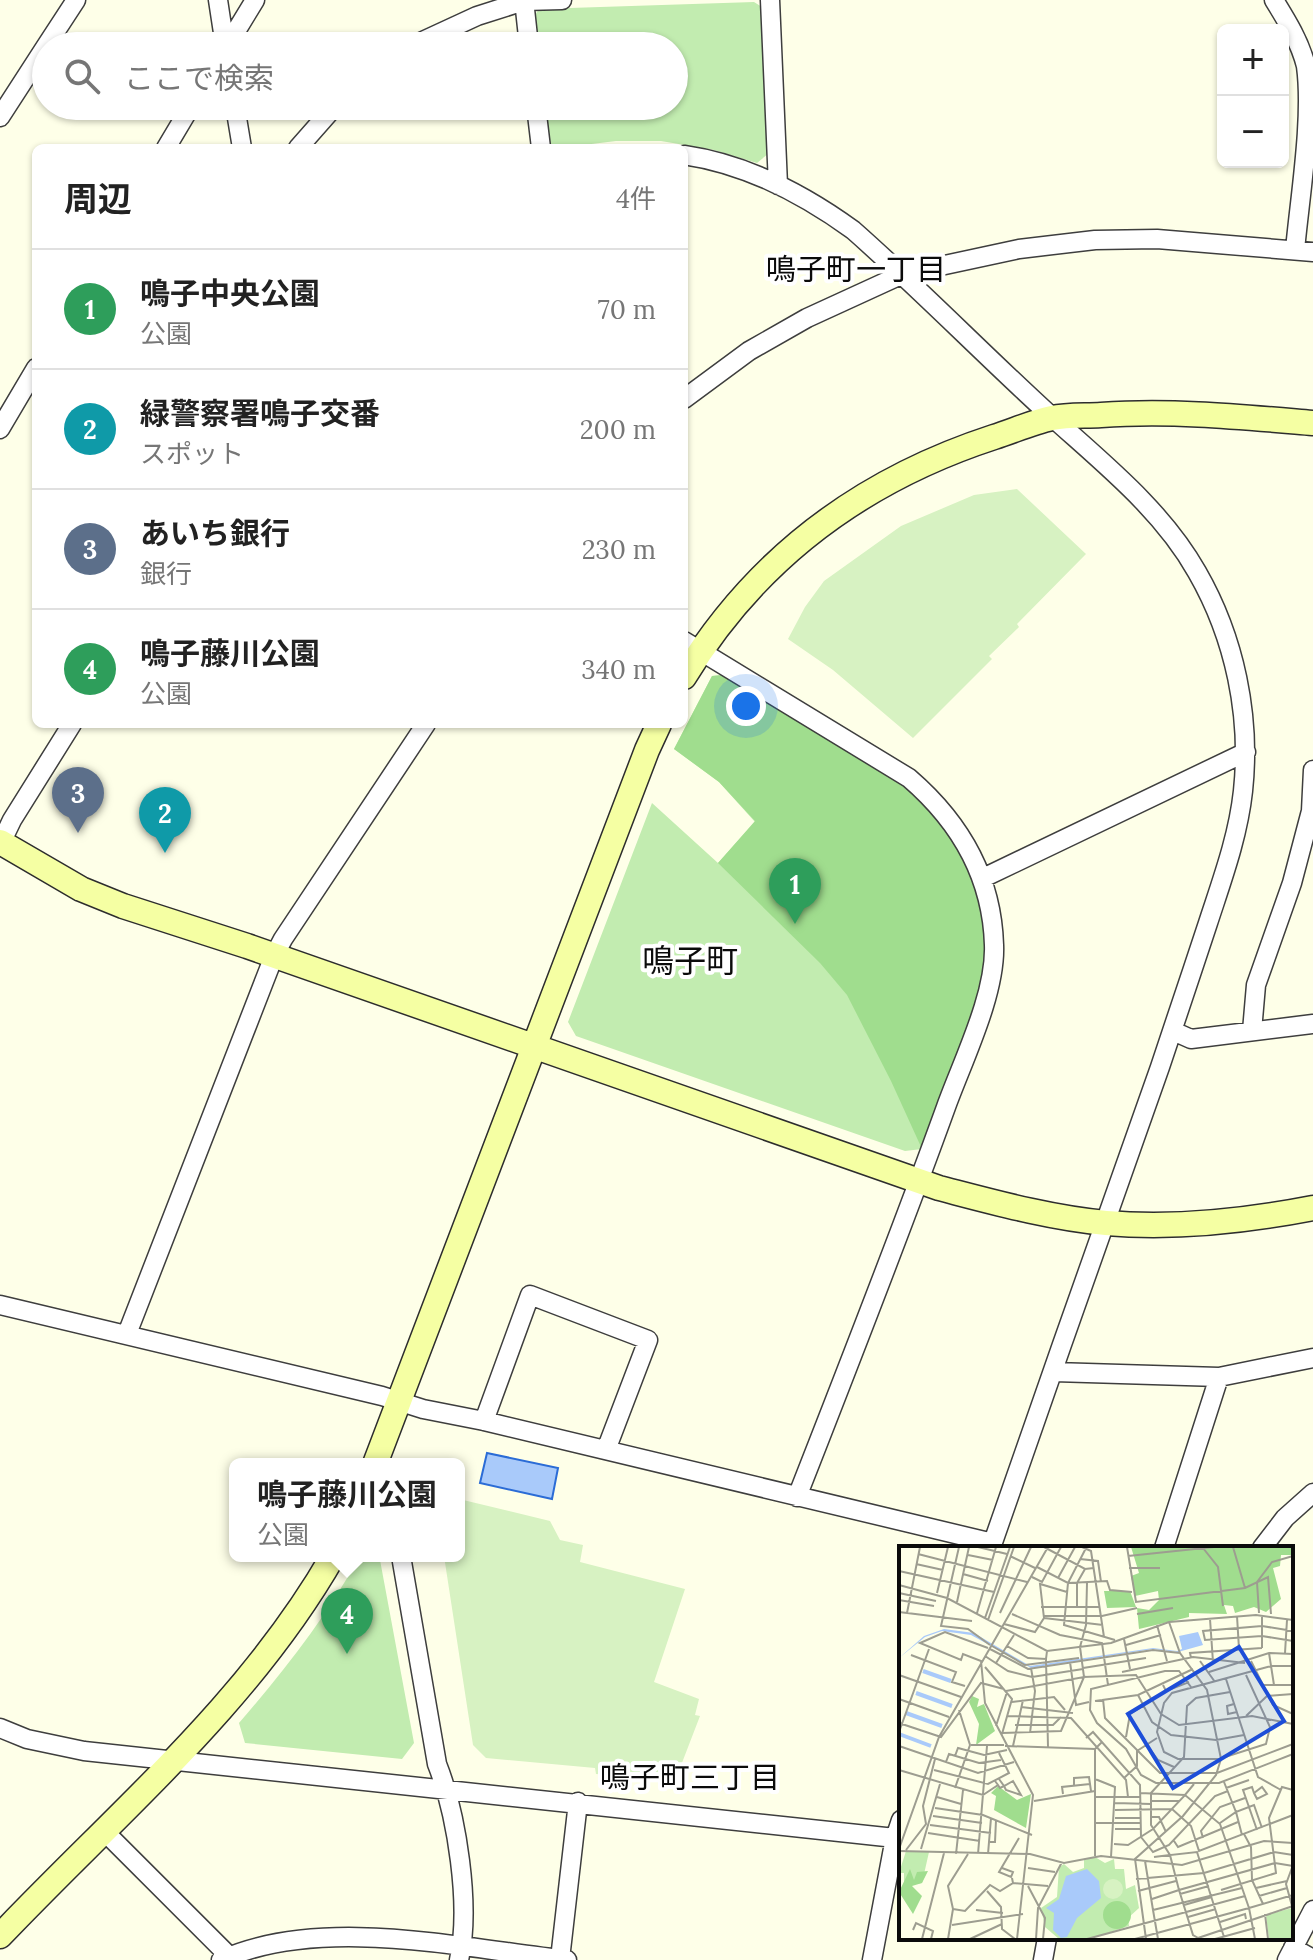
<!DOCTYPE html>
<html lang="ja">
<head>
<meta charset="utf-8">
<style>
	:root { --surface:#fff; --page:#f2f2f2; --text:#222; --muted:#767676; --line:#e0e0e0; --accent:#c3381a }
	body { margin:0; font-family:Lora,"Noto Sans JP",serif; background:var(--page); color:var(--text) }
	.controls { position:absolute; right:24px; top:24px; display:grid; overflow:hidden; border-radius:12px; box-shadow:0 2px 6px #0004 }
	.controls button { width:72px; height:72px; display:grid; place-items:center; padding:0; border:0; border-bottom:2px solid var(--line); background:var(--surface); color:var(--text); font:40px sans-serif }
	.you { position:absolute; left:746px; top:706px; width:28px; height:28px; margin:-20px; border:6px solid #fff; border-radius:50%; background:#1a73e8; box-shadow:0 0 0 12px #1a73e833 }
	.badge { display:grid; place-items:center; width:52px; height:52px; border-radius:50%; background:var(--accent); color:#fff; font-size:26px; font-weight:700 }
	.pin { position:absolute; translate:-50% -66px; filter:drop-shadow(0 2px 4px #0008) }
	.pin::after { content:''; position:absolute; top:42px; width:28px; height:24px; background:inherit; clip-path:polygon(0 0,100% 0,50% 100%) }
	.popup { position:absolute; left:229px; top:1458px; width:236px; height:104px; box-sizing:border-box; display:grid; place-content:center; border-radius:12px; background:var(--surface); filter:drop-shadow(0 2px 6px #0005); font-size:26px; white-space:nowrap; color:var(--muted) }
	.popup b { font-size:30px; color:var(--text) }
	.popup::after { content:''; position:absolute; left:50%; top:100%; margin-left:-16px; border:16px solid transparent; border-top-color:var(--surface) }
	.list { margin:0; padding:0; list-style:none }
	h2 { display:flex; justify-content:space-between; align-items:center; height:104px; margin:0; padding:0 32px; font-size:34px }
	h2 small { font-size:26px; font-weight:400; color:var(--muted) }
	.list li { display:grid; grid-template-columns:52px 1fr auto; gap:24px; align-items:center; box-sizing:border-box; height:120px; padding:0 32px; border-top:2px solid var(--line) }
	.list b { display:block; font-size:30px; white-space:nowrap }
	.list p { margin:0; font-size:26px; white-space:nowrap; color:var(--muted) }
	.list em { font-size:26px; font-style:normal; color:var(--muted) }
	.icon { flex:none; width:44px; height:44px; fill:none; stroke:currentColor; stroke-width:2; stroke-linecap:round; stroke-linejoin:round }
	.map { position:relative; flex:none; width:1313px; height:1960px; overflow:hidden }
	.search { position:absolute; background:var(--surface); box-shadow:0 2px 6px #0004; left:32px; top:32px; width:656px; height:88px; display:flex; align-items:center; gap:20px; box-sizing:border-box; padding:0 28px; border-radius:44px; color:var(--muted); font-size:30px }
	.panel { position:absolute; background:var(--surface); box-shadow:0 2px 6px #0004; left:32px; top:144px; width:656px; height:584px; border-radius:12px }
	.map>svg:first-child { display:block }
	.green { fill:#c2ecb0 }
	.forest { fill:#a0dd8e }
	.pitch { fill:#d7f2c2 }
	.water { fill:#a9cafa; stroke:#2b6cd6; stroke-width:2 }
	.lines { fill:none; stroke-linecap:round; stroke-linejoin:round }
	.street-casing { stroke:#3e3e3e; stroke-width:21 }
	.secondary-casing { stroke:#2d2d2d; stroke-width:27 }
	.street { stroke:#fff; stroke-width:18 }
	.secondary { stroke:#f5ffa3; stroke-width:24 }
	.labels { text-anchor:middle; stroke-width:8; stroke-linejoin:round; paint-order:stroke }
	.neighbourhood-label { font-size:30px; fill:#0b0b0b; stroke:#fff }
	.quarter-label { font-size:32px; fill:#0b0b0b; stroke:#fff }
	.inset-river { fill:none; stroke:#a9cafa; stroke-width:4 }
	.inset-road { fill:none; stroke:#9d9d90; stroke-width:2 }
	.view { fill:#1d4ed8; fill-opacity:0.15; stroke:#1d4ed8; stroke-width:4 }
	.inset-edge { fill:none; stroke:#0b0b0b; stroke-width:4 }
</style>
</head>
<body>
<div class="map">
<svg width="1313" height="1960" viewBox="0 0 1313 1960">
	<rect width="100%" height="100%" fill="#feffe8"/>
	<!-- green -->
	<path class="green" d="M754,2l8,5 7,146 -12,10 -43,-13 -53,-9h-45l-57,7 -12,-6 -4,-36h131v-60h-138l-3,-28 6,-9z
		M722,675l121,72 79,402 -17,2 -329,-115 -8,-14 84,-219 66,60 37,-41 -36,-40 -45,-33 38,-73z
		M360,1556l20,4 34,183 -12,16 -157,-16 -6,-20c46,-53 87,-106 121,-167z"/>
	<!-- forest -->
	<path class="forest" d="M722,675l182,111c63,51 92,120 78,201l-60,162 -31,-68 -44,-86 -27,-32 -102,-100 37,-42 -36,-39 -45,-33 38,-73z"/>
	<!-- pitch -->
	<path class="pitch" d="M1017,489l69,65 -69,70 2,3 -30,29 3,3 -79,79 -80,-68 -45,-31 17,-32 19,-26 77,-55 73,-31z
		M459,1499l91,22 10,19 23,5 -3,17 105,27 -31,93 45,17 -4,16 5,1 -25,65 -79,-7 -1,-6 -109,-10 -13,-13 -29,-189h15z"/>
	<!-- water -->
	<path class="water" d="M487,1453l71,15 -6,31 -72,-16z"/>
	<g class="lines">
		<defs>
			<path id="street" d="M218,0l7,46
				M524,0l5,46
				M770,0l8,185
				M1274,0c13,21 26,42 32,66 7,52 -6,130 -11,184
				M46,46l30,-46
				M227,46l28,-46
				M412,46l65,-30 47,-15 38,-1
				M235,106l7,42
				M536,106l5,42
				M0,117l46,-71
				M166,148l25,-42
				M298,148l37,-42
				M684,155c62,9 118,38 169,75 68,60 132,126 199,187 52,47 110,93 145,155 38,66 54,144 46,219 -5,46 -21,89 -35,132 -16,48 -32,97 -48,144 -56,161 -114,320 -169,481
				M684,399l65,-48 58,-33 96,-44 116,-25 76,-9 62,-1 156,13
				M0,429l36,-61
				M684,641l225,137c51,44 83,99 85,167 2,49 -31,115 -48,162 -47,130 -98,260 -149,390
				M0,845l12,-25 60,-96
				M983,878l263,-126
				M1173,1031l18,8 122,-15
				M1252,1031l4,-46 36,-102 19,-72 2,-41
				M0,1305l382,91 41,13 61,12 509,122
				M127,1334l147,-378 9,-17 143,-215
				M1054,1372l165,5 94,-19
				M484,1421l46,-126 118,45 -42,110
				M1164,1548l55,-171
				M1262,1548l23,-30 28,-25
				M401,1556l36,208c20,51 34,142 22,196
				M0,1728l27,11 57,12 811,87
				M104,1831l125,125
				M1293,1948l20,11
				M560,1959l18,-157
				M221,1960c100,-45 240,-12 346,0
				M872,1960l23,-122 6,-18
				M1043,1960l4,-22
				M1287,1960l26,-50"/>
			<path id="secondary" d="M684,677c73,-120 178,-197 310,-240 19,-6 39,-15 58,-19 15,-3 33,-2 49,-3 71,-5 141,2 212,8
				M0,842l81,47 42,17 124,40 692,242c54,14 111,30 167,35 68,6 140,-2 207,-15
				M375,1464l272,-714 12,-26
				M0,1936c116,-122 249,-233 333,-380"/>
		</defs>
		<!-- street casing -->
		<use href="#street" class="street-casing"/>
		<!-- secondary casing -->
		<use href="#secondary" class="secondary-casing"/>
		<!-- street -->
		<use href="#street" class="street"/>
		<!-- secondary -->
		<use href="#secondary" class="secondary"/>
	</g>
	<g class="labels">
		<!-- neighbourhood labels -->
		<g class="neighbourhood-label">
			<text x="856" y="280">鳴子町一丁目</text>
			<text x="690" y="1788">鳴子町三丁目</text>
		</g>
		<!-- quarter labels -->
		<g class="quarter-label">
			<text x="690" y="972">鳴子町</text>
		</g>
	</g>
	<!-- overview -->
	<g transform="translate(899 1546)">
		<rect width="394" height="394" fill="#feffe8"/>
		<path d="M7,305l23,1 -7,31 -18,3v-13h-5zM196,311l10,6 9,-4 1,10h9l2,20 9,-4 4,23 -11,10 1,8 -37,12 -33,1 -14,-12 -4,-19 16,-11 2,-30 5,-3 9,8 11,-4v-8zM393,362l1,31h-24l-3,-24z" fill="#c2ecb0"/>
		<path d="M232,1h162v8h-12l-1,11 -7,2 8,31 -15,13 -12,-5 -19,6 -2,-7 -9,-1 3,9 -38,-1v4l-50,12 -2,-21 12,2 10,-10 -1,-9 -23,5 -4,-20 8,-3zM205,45h26l6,16 -29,1zM73,150l7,3 -2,8 7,-3 11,27 -19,14 3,-21 -10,-22zM99,240l19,14 14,-6 -5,34 -32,-18 2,-14 -5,-3zM11,323l4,11 3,-8 11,-1 -6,12 -10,3 10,10 -9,18 -14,-22zM204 369a14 14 0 1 1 28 0a14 14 0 1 1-28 0Z" fill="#a0dd8e"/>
		<path d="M204 343a10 10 0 1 1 20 0a10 10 0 1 1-20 0Z" fill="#d7f2c2"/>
		<path d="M45,83l30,4 56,33 123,-18 24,3 5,-2 -3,-13 19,-4 5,13 -25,7 -25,-3 -122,19 -60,-33 -29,-4 -17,6 -26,21 25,-22zM188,323l12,12 2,17 -24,20 -10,19 -6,1 -8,-8 1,-17 -8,-5 13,-9 7,-23z" fill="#a9cafa"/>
		<path class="inset-river" d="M24,125l28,10M17,147l36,13M7,167l36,13M0,188l32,12"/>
		<path class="inset-road" d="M60,1l-18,79 27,3 22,16M79,1l29,7M145,1l41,22 9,-1M183,1l9,4 13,86M228,1l9,55 109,-14 23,-11 3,37M334,1l12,41M187,2l-18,35 -4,42 51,15M304,2l15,19 5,39M19,8l109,28M69,9l25,5M111,10l25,12M229,10l86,-9M181,13l18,2 3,21M17,18l27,6M138,21l31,16 39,-2 3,9 22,2M230,22h31M0,25l95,21M64,28l25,7M133,31l10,5 19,-35M159,32l17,-31M188,37l-1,42 -6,22 4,30 52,-2 25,39 18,11 73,-9 41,8M0,39l48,13 100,53 64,-8 58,-21 87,-7 37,5M0,47l37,8M38,47l11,-46M0,54l35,6M58,56l12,-55M142,61h59M178,61v-24l8,-14M0,66l73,9M8,67l13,-66M78,67l19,-66M101,67l31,-66M360,67l-2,-31 15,-20 21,-6M113,68l48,21 42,8 6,42M238,68l36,-6M145,70h58l35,-8M338,70l2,33M86,72l25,-71M145,72l59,7M311,73l3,43M89,74l26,-73M105,78l31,8 9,-14 -4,-34 27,8M258,79l10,36M394,85l-31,-5 -59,5 2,9 57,-4 31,5M225,93l6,30M227,99l35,-10M93,100l33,19 54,-7M108,100l21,12 18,1 1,-8M89,102l-43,-16 -25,11 41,17 2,-6 18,7 4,42 48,92 -16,144M363,102v-31M91,103l38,20 125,-19 27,3M370,107l5,32M386,107l2,-33M12,109l45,17 -4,10 13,4M86,110l23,15 24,6 51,-8M292,112l-1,-5 72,-5M147,113l2,88M301,115l15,21M352,115l22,44 20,9M171,116l6,43 13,-3M97,117l18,-28M86,121l27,32 -10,35M184,122l63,-10M223,126l71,-15 52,6M310,126l60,-19 24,1M0,129l62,22M347,129l24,52 -4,17 -47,15h-41l-14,-7 -7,-20 7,-29 8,-10 99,-27h22M327,133l32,98 23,13M264,139l3,6 23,-9M363,139h31M292,141l-12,-16h-14l-74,18 -1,21 7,13 29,26 15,26 15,8h63l74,-29M239,149l14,27 19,13 45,5 28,-5M0,153l50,18M204,153l2,19 55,55h57l76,-29M196,155l43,-6 55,-26M113,156l42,-5 11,13M335,158l-7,2 1,8 9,-2M122,161l52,6M108,170l64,2 55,62 2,17M347,170l21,-20 26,-2M0,177l42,14 40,-54 23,6M116,179h38l8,-8M97,180l11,-34M0,186l30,-83M103,187l59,-2 23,-54 -78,14M131,187l5,-42 -4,-23M227,191l4,-23 13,-8M187,192l7,-6 47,53 1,52 12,15 16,-7 46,-49 13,-5M247,198l12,16 16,7M72,199h33M0,200l79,27 36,-11M106,200l90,3 7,-7M114,200l10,-46M196,203v107M56,210l3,-8 26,7 23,-5M47,216l3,-8 30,9 22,-3M0,224l84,25 15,-10 -3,-4M35,224l54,14 21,-11 -10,-20M225,232l13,-12v-15l20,-13M196,233l20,8 -4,70M325,236l12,30 18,-7 8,23M99,239l2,3 4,-2 9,-5 8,14 -15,-5 -2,-4 -5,-7M175,240v-8l15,-1 2,14M56,242l15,-43 -11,-35M327,242l23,-8M241,247l45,2 9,-11M355,247l8,-6 5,7 -10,5 -3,-6 -2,-6 -9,3 14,40M164,248l-1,-7 28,-3M38,251l24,7M196,251h45M135,255l61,-10M252,255h28M216,257l36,1M36,262l48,7 49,20M216,264l57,-1 19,17 8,25 94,-36M34,270l49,7M252,271h8l7,15M216,272h25M196,277h46M321,277l16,-11 6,23M31,279l61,8M216,283h26M29,287l52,8M345,288l7,13 1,33 11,24M304,292l-2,-7 19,-24 25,-9M275,295l4,6 60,-25M91,296h5l1,-22M215,298l14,1 25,-16 32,-34 35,29 29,84 -114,31M0,303l40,-112 109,-190M22,303l19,-65M7,304l20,-26 -3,-18 12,-47M0,305l131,3 34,9 37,-7 81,9 82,-24 29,2M57,308l7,-64M79,308l9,-108M89,308l3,-36M255,311l16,-2 -19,-30v-32l33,-36 3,-51 9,-8 34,-6M246,315l8,49M103,322l11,4 -2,5 -12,-5 20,-34M129,322l27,4M237,333l68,-6 70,-21 19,3M114,337l35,3M129,340l17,32 -2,21M357,342l31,-7M322,344l55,-17 -7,-55 13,-31 11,3M88,345l14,16 1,22 13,10M239,345l38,-10M281,348l29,-8M360,350l28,-8M253,353l27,-9 -9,-35 27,-3 27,85M285,359l28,-8M393,360l-6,-22 7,-19M54,363l12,2 25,-26 10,6 13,-8 -1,-5M77,364l27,3M366,368l3,25M289,371l28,-8M321,376l25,-8 1,5M53,379l71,-11M14,384l3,-7 17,8 -2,8M23,393l22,-86M49,393l5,-30 -5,-23 20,-32M71,393l32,-15M137,393l2,-31 24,-46M188,393l158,-43M247,393l-11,-80 48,-43 33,-41 5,-16 -14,-69 -27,-37 -11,-31M259,393l-5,-29 89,-22M296,393l98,-33M301,393l-7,-4 -14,-45 96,-27 18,3M316,393l40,-11M356,393l-6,-31 44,-13"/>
		<path class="view" d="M340,101l45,74 -111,67 -45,-74z"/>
		<rect width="394" height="394" class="inset-edge"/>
	</g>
</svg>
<div class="controls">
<button>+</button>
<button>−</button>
</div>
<div class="you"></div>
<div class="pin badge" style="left:795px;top:924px;background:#2e9e5b">1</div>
<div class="pin badge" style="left:165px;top:853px;background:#0f9aa8">2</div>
<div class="pin badge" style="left:78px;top:833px;background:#5c6f8a">3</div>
<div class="pin badge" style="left:347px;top:1654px;background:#2e9e5b">4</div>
<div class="popup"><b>鳴子藤川公園</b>公園</div>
<div class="search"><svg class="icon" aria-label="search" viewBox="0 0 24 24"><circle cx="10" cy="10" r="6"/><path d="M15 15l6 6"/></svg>ここで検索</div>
<section class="panel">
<h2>周辺<small>4件</small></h2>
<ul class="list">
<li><span class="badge" style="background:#2e9e5b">1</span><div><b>鳴子中央公園</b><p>公園</p></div><em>70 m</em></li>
<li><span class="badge" style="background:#0f9aa8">2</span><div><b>緑警察署鳴子交番</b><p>スポット</p></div><em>200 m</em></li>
<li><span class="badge" style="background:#5c6f8a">3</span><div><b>あいち銀行</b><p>銀行</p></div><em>230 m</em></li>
<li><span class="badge" style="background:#2e9e5b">4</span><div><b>鳴子藤川公園</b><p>公園</p></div><em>340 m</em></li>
</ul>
</section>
</div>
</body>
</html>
